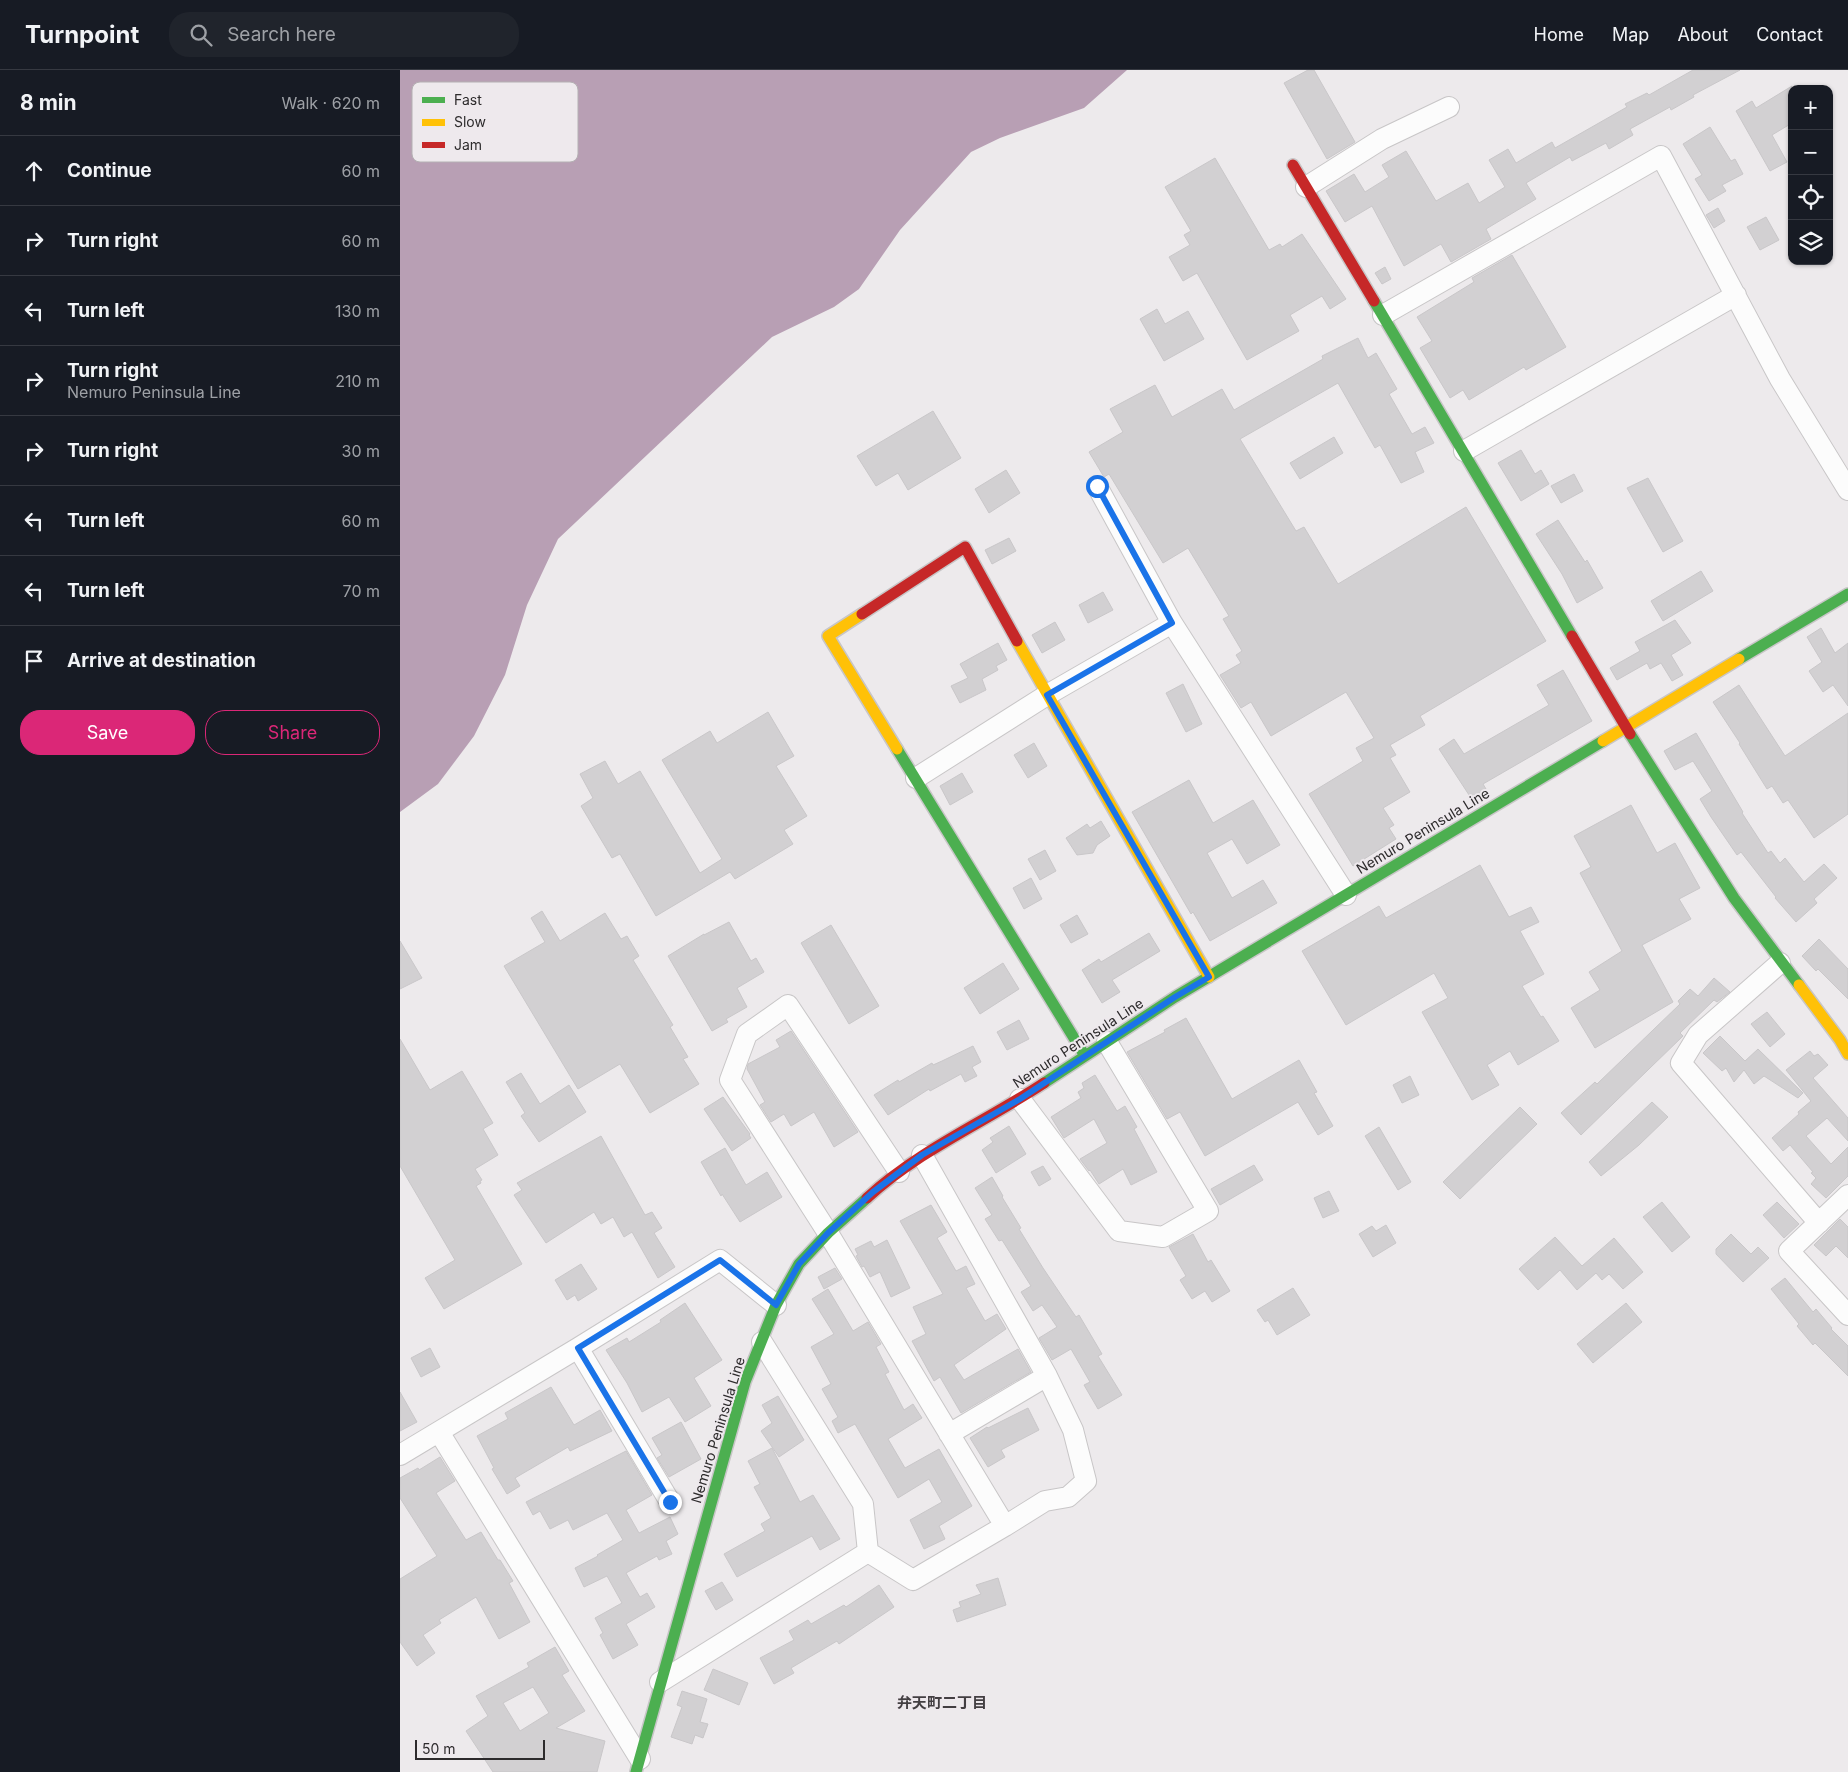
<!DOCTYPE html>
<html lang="en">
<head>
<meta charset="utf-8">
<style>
	:root { --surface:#171b24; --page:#20242c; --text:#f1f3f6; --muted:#9ea1a6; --line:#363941; --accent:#db2777 }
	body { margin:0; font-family:Inter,"Noto Sans JP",sans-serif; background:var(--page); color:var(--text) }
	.controls { position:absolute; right:15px; top:15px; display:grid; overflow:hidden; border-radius:10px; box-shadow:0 1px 4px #0004 }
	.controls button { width:45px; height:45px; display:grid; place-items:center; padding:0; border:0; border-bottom:1px solid var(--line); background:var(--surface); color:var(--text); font:25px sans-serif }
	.scale { position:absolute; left:15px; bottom:12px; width:130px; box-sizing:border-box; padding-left:5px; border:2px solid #2d2b2c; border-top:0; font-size:14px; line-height:18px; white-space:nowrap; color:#2d2b2c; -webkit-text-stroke:4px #eee9ed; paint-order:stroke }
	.stop { position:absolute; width:15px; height:15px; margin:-11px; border:4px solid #1a73e8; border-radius:50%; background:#fff }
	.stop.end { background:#1a73e8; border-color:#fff; box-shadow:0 1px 5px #0008 }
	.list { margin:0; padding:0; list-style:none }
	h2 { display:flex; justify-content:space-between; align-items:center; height:65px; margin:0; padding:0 20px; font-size:21px }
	h2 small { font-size:16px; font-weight:400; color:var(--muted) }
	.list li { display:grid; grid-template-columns:32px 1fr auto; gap:15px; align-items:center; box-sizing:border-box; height:70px; padding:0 20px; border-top:1px solid var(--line) }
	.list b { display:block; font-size:19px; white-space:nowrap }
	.list p { margin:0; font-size:16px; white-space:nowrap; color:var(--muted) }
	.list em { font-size:16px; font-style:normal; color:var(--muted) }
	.actions { display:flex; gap:10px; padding:15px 20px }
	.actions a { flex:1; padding:11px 0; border:1px solid var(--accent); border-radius:20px; text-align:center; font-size:18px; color:var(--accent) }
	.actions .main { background:var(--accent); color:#fff }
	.icon { flex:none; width:28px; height:28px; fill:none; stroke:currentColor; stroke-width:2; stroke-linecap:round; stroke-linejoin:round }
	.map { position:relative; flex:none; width:1448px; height:1702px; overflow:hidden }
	header { display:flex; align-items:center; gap:30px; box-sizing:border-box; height:70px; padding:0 25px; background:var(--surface); border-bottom:1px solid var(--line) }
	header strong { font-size:24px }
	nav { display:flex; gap:28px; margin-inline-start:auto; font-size:18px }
	.search { width:350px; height:45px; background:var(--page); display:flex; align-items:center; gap:12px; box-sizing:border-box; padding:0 18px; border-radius:20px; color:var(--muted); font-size:19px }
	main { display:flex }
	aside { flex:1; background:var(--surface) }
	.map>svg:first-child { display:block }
	.water { fill:#b89fb4 }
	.building { fill:#d2d0d2; stroke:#c9c7c9; fill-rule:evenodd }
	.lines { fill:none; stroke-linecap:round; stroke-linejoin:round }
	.street-casing { stroke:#c8c6c7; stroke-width:22 }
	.fast-casing { stroke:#c8c6c7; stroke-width:14 }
	.slow-casing { stroke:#c8c6c7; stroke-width:14 }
	.jam-casing { stroke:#c8c6c7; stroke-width:14 }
	.street { stroke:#fcfcfc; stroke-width:20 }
	.fast { stroke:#4caf50; stroke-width:11 }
	.slow { stroke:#ffc107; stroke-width:11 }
	.jam { stroke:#c62828; stroke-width:11 }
	.route { stroke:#1a73e8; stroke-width:6 }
	.labels { text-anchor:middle; stroke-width:4; stroke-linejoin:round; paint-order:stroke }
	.street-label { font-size:14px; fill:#2d2b2c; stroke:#eee9ed }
	.neighbourhood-label { font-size:15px; font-weight:bold; fill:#433f42; stroke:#eee9ed }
	.key { fill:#eee9ed; stroke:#b4b0b3; stroke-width:1 }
	.key-label { font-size:14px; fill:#2d2b2c }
</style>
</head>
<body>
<header>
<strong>Turnpoint</strong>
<div class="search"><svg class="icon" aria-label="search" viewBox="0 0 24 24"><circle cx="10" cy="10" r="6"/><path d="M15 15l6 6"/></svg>Search here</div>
<nav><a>Home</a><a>Map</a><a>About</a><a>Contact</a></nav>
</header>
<main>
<aside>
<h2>8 min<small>Walk · 620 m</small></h2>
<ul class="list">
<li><svg class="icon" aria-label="ahead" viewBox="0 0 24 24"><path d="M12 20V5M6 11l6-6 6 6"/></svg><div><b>Continue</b></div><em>60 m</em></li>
<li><svg class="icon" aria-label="right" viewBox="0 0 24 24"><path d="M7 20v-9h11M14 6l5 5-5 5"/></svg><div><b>Turn right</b></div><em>60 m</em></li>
<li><svg class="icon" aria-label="left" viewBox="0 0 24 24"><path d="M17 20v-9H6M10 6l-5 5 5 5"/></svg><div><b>Turn left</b></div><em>130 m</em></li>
<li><svg class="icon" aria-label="right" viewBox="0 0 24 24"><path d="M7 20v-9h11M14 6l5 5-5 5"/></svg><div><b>Turn right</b><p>Nemuro Peninsula Line</p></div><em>210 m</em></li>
<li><svg class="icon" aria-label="right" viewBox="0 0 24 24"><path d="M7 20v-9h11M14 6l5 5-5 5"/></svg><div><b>Turn right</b></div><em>30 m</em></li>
<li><svg class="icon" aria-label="left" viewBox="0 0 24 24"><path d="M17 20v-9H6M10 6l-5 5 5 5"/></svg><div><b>Turn left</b></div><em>60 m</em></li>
<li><svg class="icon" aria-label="left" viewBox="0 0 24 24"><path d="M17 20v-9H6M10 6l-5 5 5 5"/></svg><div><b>Turn left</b></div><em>70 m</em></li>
<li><svg class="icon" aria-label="arrive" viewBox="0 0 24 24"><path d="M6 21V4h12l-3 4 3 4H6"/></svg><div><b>Arrive at destination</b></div></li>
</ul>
<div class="actions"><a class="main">Save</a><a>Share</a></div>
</aside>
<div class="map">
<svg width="1448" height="1702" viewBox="0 0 1448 1702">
	<rect width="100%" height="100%" fill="#edeaec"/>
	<!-- water -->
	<path class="water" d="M0,0h727l-43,38 -84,30 -29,14 -71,78 -41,59 -25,18 -62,30 -214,202 -31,66 -22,70 -31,61 -36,48 -38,28z"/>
	<!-- building -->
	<path class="building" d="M908,0h6l41,72 -28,17 -43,-76z
		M1293,0h47l-47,25 1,2 -23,13 -1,-3 -40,22 3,6 -24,14 -3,-6 -34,18 -2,-4 -44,26 10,16 -50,30 5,10 -40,23 -10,-18 -37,22 -32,-60 -27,16 -19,-31 28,-17 11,18 24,-15 -7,-12 24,-14 30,50 32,-18 11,20 26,-16 -16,-27 19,-11 8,14 36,-21 3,6 72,-41 -2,-3 22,-11 2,2z
		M1392,16v37l-20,12 15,27 -17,9 -34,-60 16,-10 4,7z
		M1310,57l21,34 4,-2 8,15 -21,11 4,6 -17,10 -14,-22 7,-4 -19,-31z
		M815,88l54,92 11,-6 2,3 20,-13 44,65 -16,10 -8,-13 -32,19 9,16 -52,29 -50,-87 -14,8 -14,-24 21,-12 -6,-10 7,-4 -26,-44z
		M1318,138l7,13 -11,7 -8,-13z
		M1366,147l13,23 -19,10 -13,-23z
		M1112,185l54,92 -40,23 -2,-3 -55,33 -6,-10 -13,8 -30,-50 12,-7 -15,-24 57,-35 -2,-4z
		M985,197l6,12 -9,5 -7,-11z
		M757,239l8,15 23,-13 16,28 -40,22 -24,-42z
		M958,268l10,20 8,-5 21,36 -8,5 23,40 13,-7 9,16 -19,9 9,20 -23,11 -21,-38 -5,3 -37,-65 -98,56 56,92 8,-4 34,57 128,-77 80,134 -126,75 5,9 -35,20 6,10 -6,3 20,34 -27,16 11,17 -5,3 7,11 -43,27 -44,-72 54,-33 -7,-13 18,-10 -28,-46 -75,44 -20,-34 -10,6 -21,-33 21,-12 -5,-8 6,-4 -19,-32 6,-3 -41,-68 -25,15 -54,-89 -5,3 -15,-25 34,-20 -13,-23 45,-24 17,32 50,-28 12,21 89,-51 -1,-3z
		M533,341l28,47 -53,32 -10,-17 -22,13 -19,-30z
		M934,367l9,16 -43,26 -10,-16z
		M1121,380l14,24 6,-4 8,14 -28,17 -23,-38z
		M606,400l14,23 -31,20 -14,-24z
		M1174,404l9,17 -22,12 -10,-17z
		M1248,408l35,63 -20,11 -36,-64z
		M1158,450l27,42 2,-2 16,28 -26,15 -15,-29 -26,-40z
		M609,468l7,13 -24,13 -7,-14z
		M1301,501l12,20 -50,30 -12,-20z
		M703,522l10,18 -25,13 -9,-18z
		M1275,550l16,23 -20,12 12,20 -11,6 -11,-18 -11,6 -3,-6 -30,17 -7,-12 30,-17 -5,-9z
		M655,552l10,18 -23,13 -10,-18z
		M1421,558l14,25 13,-10v63l-15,-21 -10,7 -14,-21 13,-9 -15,-25z
		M598,573l9,17 -11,6 2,4 -16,9 4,11 -26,13 -9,-17 17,-8 -8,-14z
		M1163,600l29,51 -109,63 3,5 -15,9 -32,-49 15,-10 10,15 85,-49 -12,-20z
		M783,614l19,40 -16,8 -20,-39z
		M1339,615l46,71 63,-43v101l-34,24 -26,-38 -5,3 -11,-17 -5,3 -28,-45 1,-1 -27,-41z
		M368,642l26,44 -18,10 31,50 -23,14 9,14 -58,35 -5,-7 -74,44 -36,-62 -8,4 -31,-52 12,-8 -13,-24 25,-13 13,23 22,-13 60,102 22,-14 -60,-99 48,-29 7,12z
		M1296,663l47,79 -1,1 26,40 3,-2 9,12 5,-5 19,24 20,-18 13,14 -23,21 3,4 -21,19 -21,-24 1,-1 -35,-45 -4,3 -26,-38 -11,-18 12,-8 -19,-30 -18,9 -11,-19z
		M634,673l13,23 -19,12 -14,-23z
		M562,703l11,19 -23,13 -10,-19z
		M789,710l24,43 40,-23 27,45 -33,19 -15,-25 -25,14 25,45 31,-18 14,23 -67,38 -17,-29 -2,2 -59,-102z
		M1231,735l26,48 18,-10 25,45 -21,11 12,20 -49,26 31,57 -78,46 -24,-40 29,-18 -11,-18 33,-21 -42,-78 11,-6 -17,-31z
		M701,751l9,15 -13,9 -4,8 -16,2 -11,-17 21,-14 3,4z
		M645,780l11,21 -16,9 -12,-21z
		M1080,795l29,52 22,-10 8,15 -19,9 24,43 -22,12 19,31 2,-1 16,25 -41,24 -8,-14 -23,14 12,20 -27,15 -50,-88 26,-14 -14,-25 -88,52 -44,-74 77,-45 7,12z
		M631,808l11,21 -18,10 -11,-21z
		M142,841l18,30 45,-28 16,26 6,-3 12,20 -6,4 40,65 -3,2 18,30 -5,2 16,25 -49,29 -30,-49 -42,25 -74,-123 41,-24 -14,-24z
		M677,845l11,19 -17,9 -11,-18z
		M329,852l22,39 5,-3 8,14 -27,16 10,19 -21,12 2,3 -16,9 -44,-75 36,-22v1z
		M431,855l48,81 -30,18 -48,-81z
		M749,863l11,18 -48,29 8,12 -18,11 -20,-33 17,-11 2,3z
		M1419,869l29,30v30l-30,-30 -2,2 -14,-15z
		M0,871l22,37 -22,11z
		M603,893l16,26 -39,25 -16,-26z
		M1314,908l16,14 -13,10 -3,-2 -34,33 3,3 -102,99 -20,-22 34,-31 2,2 83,-80 -2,-3 12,-12 8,7z
		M1367,942l18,22 -15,13 -19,-23z
		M786,948l46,81 67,-39 18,32 -3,1 19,33 -15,9 -20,-33 -93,54 -25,-44 -13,7 -40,-67 38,-20 -1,-2z
		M619,950l10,19 -22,11 -10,-18z
		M391,961l67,101 -24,15 -20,-35 -23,14 -7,-12 -13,8 -11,-17 5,-3 -18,-33 1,-5 32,-17 -4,-7z
		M1320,966l25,25 13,-12 45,44 -5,5 -34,-22 -10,8 -10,-14 -10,12 -8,-14 -4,3 -19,-18z
		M0,969l30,51 32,-19 31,52 -10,6 15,26 -23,14 7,11 -2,1 1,2 -5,3 46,78 -78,45 -19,-31 30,-18 -55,-94z
		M573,976l8,16 -9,5 5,9 -12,6 -4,-8 -31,17 -1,-2 -41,26 -14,-20 24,-15 1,2 33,-19 1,2 9,-4z
		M1410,981l4,5 4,-2 10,11 -15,13 35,40v23l-21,-23 -21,18 25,28 17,-17v29l-22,22 -15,-14 5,-6 -5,-5 2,-1 -23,-27 -7,6 -11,-13 27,-24 -1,-2 13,-11 -25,-31z
		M121,1003l19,31 29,-19 17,27 -47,30 -18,-26 4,-3 -19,-31z
		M695,1005l22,36 8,-5 12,21 -3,2 23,43 -26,13 -8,-16 -24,15 -9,-14 -1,1 -9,-12 27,-16 -13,-24 -30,19 -13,-21 30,-19 -3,-6 6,-4 -2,-5z
		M1010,1006l9,19 -17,8 -9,-18z
		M323,1027l27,37 -1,1 2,3 -19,13 -28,-42z
		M1252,1032l16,15 -29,28 -38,31 -12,-14z
		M1120,1037l17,17 -77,75 -17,-17z
		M609,1056l17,28 -30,19 -14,-23 11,-8 -3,-4z
		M979,1057l32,55 -13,8 -33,-54z
		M201,1066l44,79 7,-3 10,16 -8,5 21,34 -17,11 -26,-46 -8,5 -11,-20 -12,7 -7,-12 -48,31 -32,-48 8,-5 -5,-7z
		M325,1078l21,37 21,-13 15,25 -42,25 -18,-28 -1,2 -20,-34z
		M854,1095l9,15 -43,25 -9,-16z
		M643,1096l8,13 -12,7 -8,-14z
		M592,1107l11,19 -1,1 19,31 -2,1 24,39 33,49 3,-2 23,39 -4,2 24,39 -24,14 -14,-24 6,-3 -19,-33 -19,11 -13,-22 18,-11 -15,-22 -9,6 -12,-19 10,-6 -29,-46 -3,1 -14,-22 7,-4 -17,-27z
		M929,1121l10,20 -16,7 -9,-20z
		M1262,1132l28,35 -18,15 -29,-35z
		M1377,1132l22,22 -15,14 -21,-23z
		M531,1135l16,27 -10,6 19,33 10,-5 9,18 -9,4 19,33 12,-7 9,15 -52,36 10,15 54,-31 13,23 -70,41 -21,-36 -6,4 -22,-40 14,-7 -13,-27 30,-13 -43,-73z
		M1440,1149l8,8v31l-12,-12 -10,10 -12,-11z
		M986,1155l10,18 -23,14 -14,-23 13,-8 4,5z
		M793,1164l15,28 3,-2 19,31 -18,11 -7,-11 -13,8 -12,-19 6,-4 -17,-29z
		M1331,1164l20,20 7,-7 11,11 -26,24 -27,-28v-5z
		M1155,1167l27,29 32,-28 29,34 -20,17 -14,-15 -7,6 -6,-7 -19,17 -17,-20 -22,20 -19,-21z
		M487,1170l23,48 -19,9 -11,-25 -10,5 -6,-11 -2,1 -6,-11 2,-1 -3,-6 16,-8 3,6z
		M181,1194l16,25 -19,12 -3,-6 -8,5 -12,-20z
		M435,1198l7,11 -18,10 -6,-12z
		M1385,1208l28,34 3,-3 16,19 -1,1 17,17v30l-33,-33 -2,2 -16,-19 2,-2 -28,-35z
		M893,1218l17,27 -33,20 -9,-15 -3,2 -8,-12z
		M428,1219l25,42 15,-9 13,22 -5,3 13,25 -4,2 19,36 9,-6 9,14 -34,21 17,29 34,-19 33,57 -33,20 6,13 -21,10 -14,-29 32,-18 -13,-23 -31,19 -43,-74 -17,9 -6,-12 6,-4 -16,-28 9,-5 -20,-37 23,-13 -22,-35z
		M285,1233l37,57 -28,18 17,28 -26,16 -16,-25 -27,15 -15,-29 -21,-33 21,-12 2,4 32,-20 -1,-2z
		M1226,1233l16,19 -49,41 -16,-19z
		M30,1278l10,19 -19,10 -10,-19z
		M151,1317l23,38 26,-15 12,21 -42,20 -2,-4 -53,31 5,8 -13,8 -15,-25 2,-1 -17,-32 31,-17 -3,-6z
		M0,1322l17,30 -17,9z
		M378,1326l26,44 -25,17 -18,-26 11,-8 -10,-18z
		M628,1338l11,22 -38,20 4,7 -17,10 -18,-29 17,-11 1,1z
		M281,1352l20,37 -32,18 -12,-19 5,-3 -10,-17z
		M372,1378l28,54 13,-7 27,44 -20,11 -8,-14 -75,41 -13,-23 41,-23 -4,-7 10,-6 -17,-31 6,-3 -12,-23z
		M226,1381l26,44 -26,15 13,23 31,-16 8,17 -12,7 6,13 -13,6 -2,-4 -31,17 14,24 7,-4 8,14 -29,17 12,21 -25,14 -13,-24 3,-2 -8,-15 27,-15 -15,-27 -23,11 -9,-19 23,-12 -1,-1 26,-15 -16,-27 -34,17 -5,-10 -18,9 -10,-18 -7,4 -7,-13z
		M40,1387l15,24 -19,12 30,47 15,-8 17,28h2l13,21 -4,2 21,39 -31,17 -23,-42 -37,23 2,3 -18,12 12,18 -18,13 -17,-24v-63l37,-23 -37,-58v-20l18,-10 1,2z
		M598,1508l8,27 -49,17 -4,-12 8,-3 -2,-5 22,-8 -5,-9z
		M322,1512l11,18 -17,10 -11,-19z
		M479,1515l15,22 -55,37 -2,-3 -46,27 3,5 -20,11 -14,-26 34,-18 -5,-9 19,-11 3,4 33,-19 2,2z
		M155,1577l14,24 -7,4 23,36 -29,17 49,13 -8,31h-104l-27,-41 22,-15 -12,-20 53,-29 -2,-4zM133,1617l16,26 -29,18 -17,-28z
		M313,1599l35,14 -9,22 -35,-15z
		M282,1621l25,8 -7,23 8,2 -5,14 -8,-3 -3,9 -21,-7 11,-30 -5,-2z"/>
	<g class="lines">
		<defs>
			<path id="street" d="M906,117l76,-48 67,-32
				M983,245l278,-159 119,223 68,111
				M1064,381l272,-156
				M697,416l75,137 174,272
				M516,708l131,-83 125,-72
				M1380,893l-82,72 -17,28 138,160
				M620,1029l99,132 44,6 45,-26 -101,-169
				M522,1085l125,221 26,54 13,51 -18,16 -23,4 -40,25
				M1448,1125l-59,56 59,64
				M178,1278l92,154
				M39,1362l201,327
				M549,1364l98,-58
				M0,1385l178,-107 142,-88 56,45
				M468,1482l45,28 92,-54 -177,-293 -98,-153 17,-46 41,-29 111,167
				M260,1612l208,-130 -5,-48 -101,-162"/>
			<path id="fast" d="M974,231l198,335
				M1339,589l109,-65
				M1230,664l104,164 65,87
				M497,679l188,307
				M644,1013l131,-86 428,-256
				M236,1702l109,-390 31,-77 23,-41 29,-31 39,-35"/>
			<path id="slow" d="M462,544l-34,22 69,113
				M617,571l192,336
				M1203,671l136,-82
				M1399,915l41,55 8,14"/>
			<path id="jam" d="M893,95l81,136
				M462,544l103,-67 52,94
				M1172,566l58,98
				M467,1128c52,-48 118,-76 177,-115"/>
		</defs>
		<!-- street casing -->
		<use href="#street" class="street-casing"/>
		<!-- fast casing -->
		<use href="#fast" class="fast-casing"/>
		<!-- slow casing -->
		<use href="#slow" class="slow-casing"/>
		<!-- jam casing -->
		<use href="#jam" class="jam-casing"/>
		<!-- street -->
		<use href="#street" class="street"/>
		<!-- fast -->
		<use href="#fast" class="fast"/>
		<!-- slow -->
		<use href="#slow" class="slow"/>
		<!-- jam -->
		<use href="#jam" class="jam"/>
	</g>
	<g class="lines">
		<!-- route -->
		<path class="route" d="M270,1432l-92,-154 142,-88 56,45 23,-41 29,-31 45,-41 49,-37 98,-56 155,-102 34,-20 -162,-282 125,-72 -75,-137"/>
	</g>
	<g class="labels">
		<!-- street labels -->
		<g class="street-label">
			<text transform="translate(1023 761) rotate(-31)" y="5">Nemuro Peninsula Line</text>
			<text transform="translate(678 973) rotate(-33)" y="5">Nemuro Peninsula Line</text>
			<text transform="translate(318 1360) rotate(-73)" y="5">Nemuro Peninsula Line</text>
		</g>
		<!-- neighbourhood labels -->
		<g class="neighbourhood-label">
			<text x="542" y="1638">弁天町二丁目</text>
		</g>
	</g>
	<!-- legend -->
	<rect x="12" y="12" width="166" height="80" rx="8" class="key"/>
	<rect x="22" y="27" width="23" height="6" fill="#4caf50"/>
	<rect x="22" y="49" width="23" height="7" fill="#ffc107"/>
	<rect x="22" y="72" width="23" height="6" fill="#c62828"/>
	<g class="key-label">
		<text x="54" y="35">Fast</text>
		<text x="54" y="57">Slow</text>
		<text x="54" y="80">Jam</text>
	</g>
</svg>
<div class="controls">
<button>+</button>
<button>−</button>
<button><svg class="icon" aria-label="locate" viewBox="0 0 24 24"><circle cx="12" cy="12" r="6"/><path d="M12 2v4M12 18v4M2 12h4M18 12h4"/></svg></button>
<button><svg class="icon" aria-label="layers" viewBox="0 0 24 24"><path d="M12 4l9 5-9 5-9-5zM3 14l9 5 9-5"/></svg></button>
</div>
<div class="scale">50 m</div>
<div class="stop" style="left:697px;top:416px"></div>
<div class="stop end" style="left:270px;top:1432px"></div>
</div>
</main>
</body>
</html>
